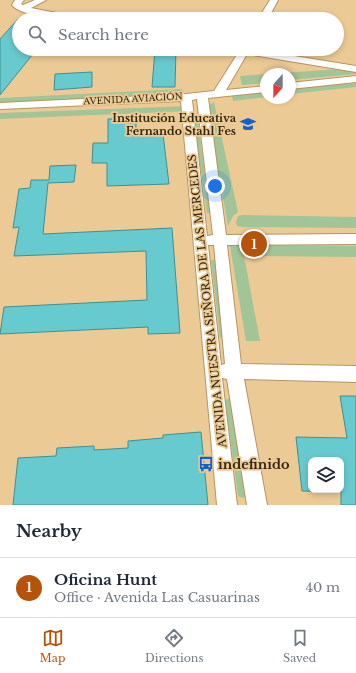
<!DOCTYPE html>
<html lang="en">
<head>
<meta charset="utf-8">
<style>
	:root { --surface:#fff; --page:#f2f2f3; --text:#1f2937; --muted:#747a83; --line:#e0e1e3; --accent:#b45309 }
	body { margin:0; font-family:"Libre Baskerville",serif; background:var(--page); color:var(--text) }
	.controls { position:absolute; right:12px; bottom:12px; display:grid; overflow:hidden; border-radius:8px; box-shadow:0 2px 6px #0003 }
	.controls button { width:36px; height:36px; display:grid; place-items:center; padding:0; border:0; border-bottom:1px solid var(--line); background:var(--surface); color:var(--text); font:20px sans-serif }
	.compass { position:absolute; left:260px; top:68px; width:36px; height:36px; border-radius:50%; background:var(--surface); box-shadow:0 2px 6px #0003; rotate:201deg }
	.you { position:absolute; left:215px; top:186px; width:14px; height:14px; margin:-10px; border:3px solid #fff; border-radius:50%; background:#1a73e8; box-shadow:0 0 0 6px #1a73e833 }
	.badge { display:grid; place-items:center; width:26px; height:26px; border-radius:50%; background:var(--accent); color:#fff; font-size:13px; font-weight:700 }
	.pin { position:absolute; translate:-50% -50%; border:2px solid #fff; box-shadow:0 1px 4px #0006 }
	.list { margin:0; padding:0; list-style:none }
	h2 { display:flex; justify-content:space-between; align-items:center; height:52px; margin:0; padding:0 16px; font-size:17px }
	h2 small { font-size:13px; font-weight:400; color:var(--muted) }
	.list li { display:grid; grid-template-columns:26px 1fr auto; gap:12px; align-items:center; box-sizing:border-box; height:60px; padding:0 16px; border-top:1px solid var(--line) }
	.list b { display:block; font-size:15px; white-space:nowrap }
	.list p { margin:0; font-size:13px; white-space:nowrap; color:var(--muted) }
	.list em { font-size:13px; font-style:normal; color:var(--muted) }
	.icon { flex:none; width:22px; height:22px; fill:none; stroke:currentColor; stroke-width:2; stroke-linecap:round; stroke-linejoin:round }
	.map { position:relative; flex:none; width:356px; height:505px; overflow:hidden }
	.search { position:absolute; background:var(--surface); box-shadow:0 2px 6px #0003; left:12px; right:12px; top:12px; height:44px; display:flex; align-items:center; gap:10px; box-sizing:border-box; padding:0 14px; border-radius:22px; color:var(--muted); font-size:15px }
	.sheet { height:112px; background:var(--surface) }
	nav { display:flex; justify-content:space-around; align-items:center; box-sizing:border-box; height:56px; border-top:1px solid var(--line); background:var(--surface); font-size:11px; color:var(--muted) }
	nav a { display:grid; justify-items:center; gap:2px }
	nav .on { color:var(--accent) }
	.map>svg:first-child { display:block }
	.green { fill:#a2c597 }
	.building { fill:#67cace; stroke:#3f9093 }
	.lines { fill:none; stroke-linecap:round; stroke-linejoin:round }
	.minor-casing { stroke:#b59561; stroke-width:2 }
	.minor { fill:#fff; fill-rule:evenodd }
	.labels { text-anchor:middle; stroke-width:3.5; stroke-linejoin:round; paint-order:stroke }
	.far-street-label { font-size:9px; fill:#322610; stroke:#ecca95 }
	.poi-label { font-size:11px; font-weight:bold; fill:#322610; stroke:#ecca95; text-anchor:end }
	.street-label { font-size:11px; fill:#322610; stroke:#ecca95 }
	.near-poi-label { font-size:13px; font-weight:bold; fill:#322610; stroke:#ecca95; text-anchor:start }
</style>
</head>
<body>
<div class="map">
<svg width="356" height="505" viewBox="0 0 356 505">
	<rect width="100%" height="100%" fill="#ecca95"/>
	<!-- green -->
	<path class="green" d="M340,69l16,2v3l-66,6v-6h-23z
		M266,74v9l-24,2 -2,-9z
		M356,83v4l-66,7v-5z
		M182,89l1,5 -183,9v-5z
		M266,92v5l-33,4 -1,-6z
		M214,102l24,110 -5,4 -5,10 -21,-119z
		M190,106l1,5 -191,8v-6z
		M193,115h4l13,98h-3z
		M242,215l114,2v11l-113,-1 -6,-1 -1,-4 2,-6z
		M242,245l18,96h-14l-16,-95z
		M255,245l101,1v11l-100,-1z
		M211,260h6l8,78h-5z
		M231,398l17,98 -5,2 -5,-2 -13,-96z"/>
	<!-- building -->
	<path class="building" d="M19,18v31h18l-37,46v-56z
		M155,49h21l-1,38h-23z
		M92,72v15l-38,3 1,-16z
		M136,118v17l27,-1 6,50 -62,2v-23h-15l1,-20h15v-24z
		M76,165l-2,17 -26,1 -5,51 129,-6 8,105 -32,1v-7l-148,7 4,-27 143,-7 -1,-49 -132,5 5,-29 -6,1 6,-39 11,-1 1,-8h18l1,-14z
		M340,396h16v109h-15v-45h-30v31h-9l-6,-54 51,1z
		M201,432l7,73h-195l5,-47 38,-2 1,-8 37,-2v4l34,-2v-7l35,-3v-3z"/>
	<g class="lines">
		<defs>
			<path id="minor" d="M15,0h9l-3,4 2,1 12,-5h11l-15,8 41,8 5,3c-16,0 -55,-2 -65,-14z
				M270,0h8l-10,19h-10z
				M228,49h23l105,17v6l-109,-18 -21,36 40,-4v6l-58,6 18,137 130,-1v10l-129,1 14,119 115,2v16l-112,-3 23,126h-20l-20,-126 -5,-1 15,127h-20l-36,-404 -181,8v-6l186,-9 28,-3 24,-38 -8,-2zM197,99l16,136 -6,1 -15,-136zM208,245h6l11,119 -4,1z
				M356,76v6l-66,7v-6z"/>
		</defs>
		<!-- minor casing -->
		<use href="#minor" class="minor-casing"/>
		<!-- minor -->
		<use href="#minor" class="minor"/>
	</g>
	<!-- icons -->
	<defs>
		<symbol id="school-bare" viewBox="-9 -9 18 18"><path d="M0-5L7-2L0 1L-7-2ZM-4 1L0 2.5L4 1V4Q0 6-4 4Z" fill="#1360cb" stroke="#ecca95" stroke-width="2.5" paint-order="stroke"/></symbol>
		<symbol id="bus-bare" viewBox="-9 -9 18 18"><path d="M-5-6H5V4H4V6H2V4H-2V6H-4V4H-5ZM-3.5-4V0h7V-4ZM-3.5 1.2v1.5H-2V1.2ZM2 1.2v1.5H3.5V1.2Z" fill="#1360cb" stroke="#ecca95" stroke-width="2.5" paint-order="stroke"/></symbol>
	</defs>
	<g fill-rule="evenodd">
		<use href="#school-bare" x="237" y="113" width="22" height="22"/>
		<use href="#bus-bare" x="195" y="453" width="22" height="22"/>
	</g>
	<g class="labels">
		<!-- far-street labels -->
		<g class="far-street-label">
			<text transform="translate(133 99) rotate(-3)" y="3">AVENIDA AVIACIÓN</text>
		</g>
		<!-- poi labels -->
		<g class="poi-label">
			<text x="236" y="122">Institución Educativa<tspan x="236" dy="13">Fernando Stahl Fes</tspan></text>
		</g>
		<!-- street labels -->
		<g class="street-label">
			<text transform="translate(207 301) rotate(-96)" y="4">AVENIDA NUESTRA SEÑORA DE LAS MERCEDES</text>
		</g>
		<!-- near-poi labels -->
		<g class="near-poi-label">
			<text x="218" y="469">indefinido</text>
		</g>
	</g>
</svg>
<div class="controls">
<button><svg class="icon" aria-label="layers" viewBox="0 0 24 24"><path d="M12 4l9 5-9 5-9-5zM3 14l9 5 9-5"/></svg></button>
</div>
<svg class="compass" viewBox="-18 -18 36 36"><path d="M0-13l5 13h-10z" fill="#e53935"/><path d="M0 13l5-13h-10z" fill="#747a83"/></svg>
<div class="you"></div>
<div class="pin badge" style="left:254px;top:244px">1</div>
<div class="search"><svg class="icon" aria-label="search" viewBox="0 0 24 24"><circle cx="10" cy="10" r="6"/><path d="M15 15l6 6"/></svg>Search here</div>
</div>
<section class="sheet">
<h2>Nearby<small></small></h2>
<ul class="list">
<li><span class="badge">1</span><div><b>Oficina Hunt</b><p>Office · Avenida Las Casuarinas</p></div><em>40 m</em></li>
</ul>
</section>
<nav>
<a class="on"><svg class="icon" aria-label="map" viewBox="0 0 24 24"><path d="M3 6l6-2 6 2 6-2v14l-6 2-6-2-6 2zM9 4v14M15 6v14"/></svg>Map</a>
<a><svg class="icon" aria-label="directions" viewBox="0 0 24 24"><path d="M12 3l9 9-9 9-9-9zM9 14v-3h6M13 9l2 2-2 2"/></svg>Directions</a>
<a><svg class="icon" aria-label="saved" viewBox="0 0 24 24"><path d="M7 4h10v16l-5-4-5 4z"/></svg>Saved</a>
</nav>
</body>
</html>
